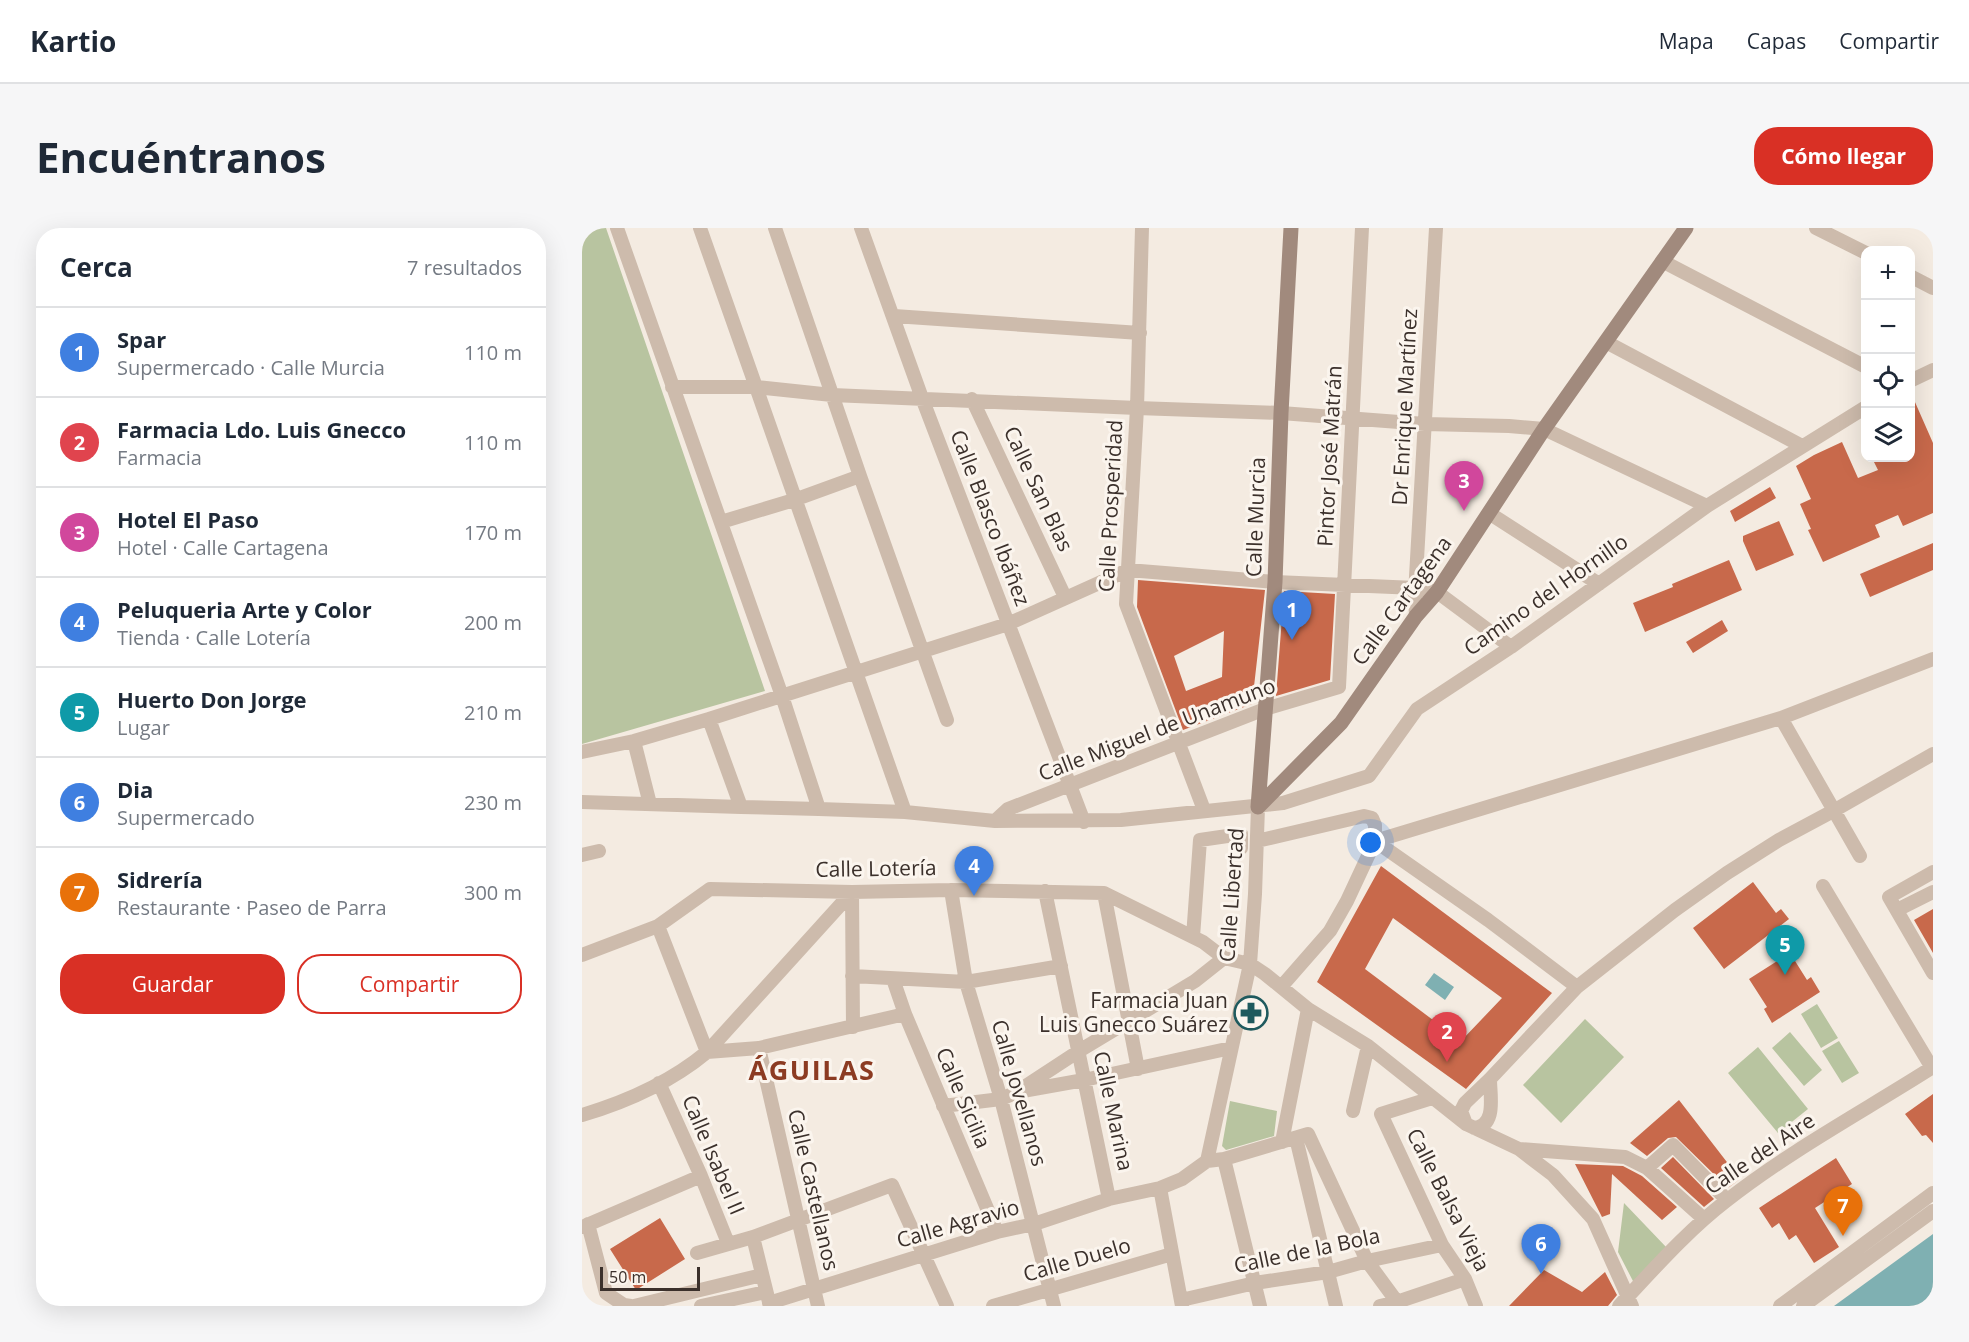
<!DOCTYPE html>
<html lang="es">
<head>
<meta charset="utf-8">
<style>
	:root { --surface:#fff; --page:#f6f6f7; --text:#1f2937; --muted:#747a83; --line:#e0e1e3; --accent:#d93025 }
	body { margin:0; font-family:"Open Sans",sans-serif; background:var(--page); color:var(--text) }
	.controls { position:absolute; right:18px; top:18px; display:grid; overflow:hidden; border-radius:12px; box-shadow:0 6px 24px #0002 }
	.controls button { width:54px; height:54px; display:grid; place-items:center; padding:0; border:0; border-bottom:2px solid var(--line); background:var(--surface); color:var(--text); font:30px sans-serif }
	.scale { position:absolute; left:18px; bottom:15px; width:100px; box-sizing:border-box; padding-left:6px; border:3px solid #3b302b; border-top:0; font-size:16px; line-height:21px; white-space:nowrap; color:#3b302b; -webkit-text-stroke:4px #fbf5ee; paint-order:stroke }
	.you { position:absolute; left:789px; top:615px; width:21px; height:21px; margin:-15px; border:4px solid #fff; border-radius:50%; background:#1a73e8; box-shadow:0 0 0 9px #1a73e833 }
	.badge { display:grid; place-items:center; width:39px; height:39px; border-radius:50%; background:var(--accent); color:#fff; font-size:20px; font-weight:700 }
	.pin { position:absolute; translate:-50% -50px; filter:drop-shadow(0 2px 3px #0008) }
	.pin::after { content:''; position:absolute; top:32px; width:21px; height:18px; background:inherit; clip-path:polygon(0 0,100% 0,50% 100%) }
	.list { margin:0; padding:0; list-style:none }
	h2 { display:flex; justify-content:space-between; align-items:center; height:78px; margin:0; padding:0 24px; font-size:26px }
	h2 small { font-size:20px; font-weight:400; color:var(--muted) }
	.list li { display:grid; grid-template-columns:39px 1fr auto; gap:18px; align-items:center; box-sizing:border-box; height:90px; padding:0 24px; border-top:2px solid var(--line) }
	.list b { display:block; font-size:22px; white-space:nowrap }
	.list p { margin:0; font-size:20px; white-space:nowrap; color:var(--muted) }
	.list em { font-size:20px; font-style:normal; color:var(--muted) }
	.actions { display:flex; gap:12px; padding:18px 24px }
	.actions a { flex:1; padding:14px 0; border:2px solid var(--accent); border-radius:24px; text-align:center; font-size:21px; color:var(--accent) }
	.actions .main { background:var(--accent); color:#fff }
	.icon { flex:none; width:33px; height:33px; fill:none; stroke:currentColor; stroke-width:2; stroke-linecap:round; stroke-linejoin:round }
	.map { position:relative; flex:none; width:1351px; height:1078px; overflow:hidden; border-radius:24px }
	header { display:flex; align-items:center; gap:36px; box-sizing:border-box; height:84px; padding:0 30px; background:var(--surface); border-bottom:2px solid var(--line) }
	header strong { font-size:28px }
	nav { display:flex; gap:33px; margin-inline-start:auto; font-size:21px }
	.intro { display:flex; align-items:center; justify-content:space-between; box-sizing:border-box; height:144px; padding:0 36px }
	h1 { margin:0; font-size:42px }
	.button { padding:15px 27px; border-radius:24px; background:var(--accent); color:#fff; font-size:21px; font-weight:700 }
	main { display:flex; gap:36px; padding:0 36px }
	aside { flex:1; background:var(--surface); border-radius:24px; box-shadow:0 6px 24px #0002 }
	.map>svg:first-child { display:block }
	.green { fill:#b8c4a0 }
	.water { fill:#7fb0b2 }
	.building { fill:#c8694b; fill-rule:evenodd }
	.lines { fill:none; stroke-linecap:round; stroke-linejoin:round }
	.street { stroke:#cdbbac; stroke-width:14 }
	.secondary { stroke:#a18a7d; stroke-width:15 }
	.labels { text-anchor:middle; stroke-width:6; stroke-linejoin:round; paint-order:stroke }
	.street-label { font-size:21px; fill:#3b302b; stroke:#fbf5ee }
	.poi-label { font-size:21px; fill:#3b302b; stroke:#fbf5ee; text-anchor:end }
	.district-label { font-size:27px; font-weight:bold; letter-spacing:1.5px; fill:#8c3b22; stroke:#fbf5ee }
</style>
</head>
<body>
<header>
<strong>Kartio</strong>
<nav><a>Mapa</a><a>Capas</a><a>Compartir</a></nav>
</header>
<div class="intro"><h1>Encuéntranos</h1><a class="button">Cómo llegar</a></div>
<main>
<aside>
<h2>Cerca<small>7 resultados</small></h2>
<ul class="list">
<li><span class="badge" style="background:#3f7fe0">1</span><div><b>Spar</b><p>Supermercado · Calle Murcia</p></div><em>110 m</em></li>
<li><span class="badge" style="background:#e0444e">2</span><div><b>Farmacia Ldo. Luis Gnecco</b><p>Farmacia</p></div><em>110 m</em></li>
<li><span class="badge" style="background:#d1479c">3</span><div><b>Hotel El Paso</b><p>Hotel · Calle Cartagena</p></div><em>170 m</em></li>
<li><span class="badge" style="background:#3f7fe0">4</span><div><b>Peluqueria Arte y Color</b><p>Tienda · Calle Lotería</p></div><em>200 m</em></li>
<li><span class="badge" style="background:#0f9aa8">5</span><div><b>Huerto Don Jorge</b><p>Lugar</p></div><em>210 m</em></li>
<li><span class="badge" style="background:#3f7fe0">6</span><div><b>Dia</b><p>Supermercado</p></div><em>230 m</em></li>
<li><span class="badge" style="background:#e8710a">7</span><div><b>Sidrería</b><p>Restaurante · Paseo de Parra</p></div><em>300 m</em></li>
</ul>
<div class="actions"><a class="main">Guardar</a><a>Compartir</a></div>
</aside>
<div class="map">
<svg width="1351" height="1078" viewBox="0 0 1351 1078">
	<rect width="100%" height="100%" fill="#f4ebe1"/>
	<!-- green -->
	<path class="green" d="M0,0h24l159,463 -183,53z
		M1235,776l21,34 -17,10 -20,-34z
		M1003,791l39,38 -63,66 -38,-38z
		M1208,804l32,38 -18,16 -32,-38z
		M1257,813l20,32 -17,10 -20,-32z
		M1176,819l50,62 -30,24 -50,-60z
		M648,873l47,10 -3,25 -48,14 -4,-4z
		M1042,975l43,45 -33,35 -16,-31z"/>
	<!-- water -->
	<path class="water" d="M852,745l20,14 -9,13 -20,-15z
		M1351,1006v72h-99z"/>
	<!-- building -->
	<path class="building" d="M1329,165l22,50v70l-30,13 -5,-11 -23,10 5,12 -57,25 -15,-32 3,-1 -11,-25 11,-5 -15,-33 18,-11 28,-13 16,36 20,-8 -6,-12h39z
		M1188,259l6,11 -41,24 -5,-11z
		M1197,293l15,34 -38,16 -13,-30v-5z
		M1351,315v27l-63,27 -10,-23z
		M1147,332l13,30 -97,42 -12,-29 40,-16 -1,-3z
		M556,352l127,10 -13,114 -69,26 -46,-123zM642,403l-2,46 -36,14 -12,-35z
		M702,363l51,3 -5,86 -54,16z
		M1140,392l6,11 -35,22 -7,-11z
		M799,638l171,127 -86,96 -149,-107zM811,690l109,80 -41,43 -96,-72z
		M1171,654l23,31 5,-4 8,10 -65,50 -31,-41z
		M1351,681v44l-19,-33z
		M1208,725l17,27 4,-3 9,15 -48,31 -8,-14 3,-2 -18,-28z
		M1351,866v49l-7,-8 -4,1 -17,-22z
		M1097,872l61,79 -12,9 -52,-51 -8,1 -21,18 -17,-13z
		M1091,929l41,42 -10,8 -43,-39z
		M1254,930l16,26 -37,24 24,39 -25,16 -18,-28 -7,5 -10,-17 -7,5 -13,-20z
		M993,936l48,2 19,10 35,31 -15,13 -50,-46 -2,40 -8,3z
		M78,990l25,41 -49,31 -26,-41z
		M962,1042l38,22 23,-20 12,23 -9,11h-99z"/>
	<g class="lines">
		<!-- street -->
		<path class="street" d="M35,0l165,468 37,113 -78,-2 -32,-88 299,-95 120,-54 147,12 141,6 21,4 74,55
			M118,0l56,159 76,8 305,13 5,-180
			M193,0l85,248 87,244
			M279,0l61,170 162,424
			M1234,0l50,25
			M1080,33l204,106
			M1328,48l23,12
			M312,88l246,17
			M1024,114l196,104
			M1328,153l23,-11
			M90,159h84l149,425
			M390,171l93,198
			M907,285l110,71
			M139,294l73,-22 66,-24
			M834,388l-1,-22 21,-366
			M757,459l23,-459
			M1199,490l79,138
			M52,513l16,63
			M0,524l52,-11 75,-22
			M0,574l159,5
			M237,581l86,3 90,9 126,-1 162,-17 86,-27 48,-67 94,-62 196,-141 159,-99
			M622,582l-78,-206 11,-196 144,5 144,11 84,2 35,3 163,77
			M413,593l13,-12 257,-100 74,-22
			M675,613l107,-25 8,2 3,7v16l-28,60 -17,30 -49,56
			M793,613l406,-123 152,-59
			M793,613l113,79 89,67
			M0,627l17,-4
			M1351,644l-44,25 44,76
			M1241,658l109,182
			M369,662l15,92 35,117 53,207
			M463,663l64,308
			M270,664l1,135
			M522,665l34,176
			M1315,682l36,-18
			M76,698l49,126
			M611,709l7,-97 41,-6v14
			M0,727l76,-29 52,-37 142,3 99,-2 153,3 99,49 21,16 26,6 15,10 43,35 60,37 98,78 53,25 34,26 40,44 39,87
			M270,748l114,6 95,-16
			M311,751l12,35 92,218
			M177,820l59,258
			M125,824l52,-4 146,-34
			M77,855l42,93 27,67
			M439,861l58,-38 116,-70 29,-23
			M850,870l-51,16 61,131 23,34 11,27
			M361,878l58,-7 16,-7 67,-12 147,-32
			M771,883l15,-65
			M0,887c44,-13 90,-34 125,-63l145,-160
			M884,896l-5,-13 4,-8 25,-24 87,-92 98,-77 52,-37 52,-33 56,-30 98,-56
			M892,900c23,-2 16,-32 16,-49
			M714,910l40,168
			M700,914l26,-133
			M937,921l106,8 22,11 57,51
			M642,931l36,147
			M625,933l43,-197 5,-70 3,-87
			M1065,940l26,-23 54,55
			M578,960l22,118
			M6,996l18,69 18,12 7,1
			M0,999l119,-51
			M171,1009l17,69
			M115,1025l56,-16 139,-52 55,121
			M599,1072l74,-17 73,-11 39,-11 75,-16
			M187,1075l228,-71 37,-8 75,-25 51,-11 22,-9 25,-18 17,-2 84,-25 59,127 33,45
			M52,1078l128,-31
			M119,1078l65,-14
			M411,1078l179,-52
			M798,1078l17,-4 68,-23
			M1037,1078c34,-36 68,-75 107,-105 65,-51 138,-90 207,-134
			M1198,1078l153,-113
			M1221,1078l130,-95"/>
		<!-- secondary -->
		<path class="secondary" d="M676,579l83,-84 75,-107 21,-24 107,-163 142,-201
			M676,579l17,-225 6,-169 10,-185"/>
	</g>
	<!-- icons -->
	<defs>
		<symbol id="pharmacy-ring" viewBox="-11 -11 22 22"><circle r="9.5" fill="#fbf5ee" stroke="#1f5a5e" stroke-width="1.5"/><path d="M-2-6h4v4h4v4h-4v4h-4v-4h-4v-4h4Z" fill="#1f5a5e"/></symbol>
	</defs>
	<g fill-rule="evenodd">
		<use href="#pharmacy-ring" x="650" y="766" width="38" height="38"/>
	</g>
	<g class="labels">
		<!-- street labels -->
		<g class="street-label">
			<text transform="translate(823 179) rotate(-87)" y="7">Dr Enrique Martínez</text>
			<text transform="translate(748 228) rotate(-87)" y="7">Pintor José Matrán</text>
			<text transform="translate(456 261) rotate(65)" y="7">Calle San Blas</text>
			<text transform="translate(529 278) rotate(-87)" y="7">Calle Prosperidad</text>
			<text transform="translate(674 289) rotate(-88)" y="7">Calle Murcia</text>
			<text transform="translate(408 290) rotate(69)" y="7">Calle Blasco Ibáñez</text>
			<text transform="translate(964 367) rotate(-35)" y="7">Camino del Hornillo</text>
			<text transform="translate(820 373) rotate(-54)" y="7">Calle Cartagena</text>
			<text transform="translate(575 502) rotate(-21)" y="7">Calle Miguel de Unamuno</text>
			<text transform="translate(294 641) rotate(-1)" y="7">Calle Lotería</text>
			<text transform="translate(650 667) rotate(-86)" y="7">Calle Libertad</text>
			<text transform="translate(437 865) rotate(74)" y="7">Calle Jovellanos</text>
			<text transform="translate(381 870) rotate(67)" y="7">Calle Sicilia</text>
			<text transform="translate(531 883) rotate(78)" y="7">Calle Marina</text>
			<text transform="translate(1178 926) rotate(-34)" y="7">Calle del Aire</text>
			<text transform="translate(131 927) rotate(67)" y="7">Calle Isabel II</text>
			<text transform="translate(231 962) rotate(77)" y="7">Calle Castellanos</text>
			<text transform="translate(866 972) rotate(63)" y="7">Calle Balsa Vieja</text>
			<text transform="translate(376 996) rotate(-16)" y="7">Calle Agravio</text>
			<text transform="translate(725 1023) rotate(-12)" y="7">Calle de la Bola</text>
			<text transform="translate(495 1032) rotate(-16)" y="7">Calle Duelo</text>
		</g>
		<!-- poi labels -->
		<g class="poi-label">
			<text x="646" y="780">Farmacia Juan<tspan x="646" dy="24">Luis Gnecco Suárez</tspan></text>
		</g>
		<!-- district labels -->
		<g class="district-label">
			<text x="230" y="852">ÁGUILAS</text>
		</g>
	</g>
</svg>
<div class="controls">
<button>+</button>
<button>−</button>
<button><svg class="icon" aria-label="locate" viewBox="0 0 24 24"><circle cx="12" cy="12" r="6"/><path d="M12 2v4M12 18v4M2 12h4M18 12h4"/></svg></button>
<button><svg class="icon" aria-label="layers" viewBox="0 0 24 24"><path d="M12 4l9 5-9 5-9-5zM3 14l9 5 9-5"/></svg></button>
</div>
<div class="scale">50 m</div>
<div class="you"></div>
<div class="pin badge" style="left:710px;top:412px;background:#3f7fe0">1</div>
<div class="pin badge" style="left:865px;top:834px;background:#e0444e">2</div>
<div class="pin badge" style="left:882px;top:283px;background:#d1479c">3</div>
<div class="pin badge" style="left:392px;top:668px;background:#3f7fe0">4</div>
<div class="pin badge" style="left:1203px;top:747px;background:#0f9aa8">5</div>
<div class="pin badge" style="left:959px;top:1046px;background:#3f7fe0">6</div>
<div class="pin badge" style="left:1261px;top:1008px;background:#e8710a">7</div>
</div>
</main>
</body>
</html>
